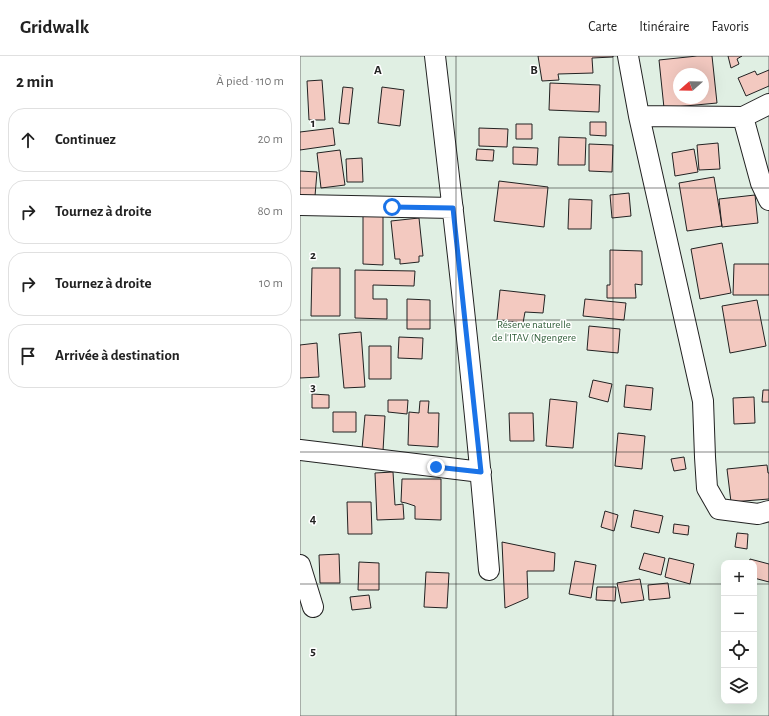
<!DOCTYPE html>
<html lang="fr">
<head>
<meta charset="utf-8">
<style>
	:root { --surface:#fff; --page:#f6f6f6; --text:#222; --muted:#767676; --line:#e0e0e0 }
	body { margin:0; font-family:"Alegreya Sans",sans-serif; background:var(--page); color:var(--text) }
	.controls { position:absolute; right:12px; bottom:12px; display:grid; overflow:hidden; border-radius:8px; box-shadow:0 4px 16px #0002 }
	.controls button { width:36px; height:36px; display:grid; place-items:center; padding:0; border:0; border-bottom:1px solid var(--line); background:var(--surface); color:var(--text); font:20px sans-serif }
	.compass { position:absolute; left:373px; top:12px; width:36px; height:36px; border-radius:50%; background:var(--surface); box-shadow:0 4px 16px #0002; rotate:250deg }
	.stop { position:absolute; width:12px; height:12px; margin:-9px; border:3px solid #1a73e8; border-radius:50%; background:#fff }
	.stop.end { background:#1a73e8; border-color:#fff; box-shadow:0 1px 4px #0008 }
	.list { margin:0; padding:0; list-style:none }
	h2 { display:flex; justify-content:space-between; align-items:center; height:52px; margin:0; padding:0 16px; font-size:17px }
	h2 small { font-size:13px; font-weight:400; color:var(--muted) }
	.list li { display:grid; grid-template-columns:26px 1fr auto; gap:12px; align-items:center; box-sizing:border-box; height:64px; margin:0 8px 8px; padding:0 8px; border:1px solid var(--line); border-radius:16px }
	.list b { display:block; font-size:15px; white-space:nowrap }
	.list em { font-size:13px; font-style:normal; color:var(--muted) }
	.icon { flex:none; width:22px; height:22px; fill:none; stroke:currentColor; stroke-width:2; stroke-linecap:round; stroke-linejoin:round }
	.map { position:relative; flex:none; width:469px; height:660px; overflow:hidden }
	header { display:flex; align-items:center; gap:24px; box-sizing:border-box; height:56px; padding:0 20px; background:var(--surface); border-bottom:1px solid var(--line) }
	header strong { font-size:19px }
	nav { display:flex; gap:22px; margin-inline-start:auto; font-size:14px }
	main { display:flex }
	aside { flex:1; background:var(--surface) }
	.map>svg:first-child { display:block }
	.green { fill:#e0efe3; stroke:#6f6f6f; fill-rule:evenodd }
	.building { fill:#f3c9c0; stroke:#222; fill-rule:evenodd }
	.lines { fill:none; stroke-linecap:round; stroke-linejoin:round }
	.minor-casing { stroke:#222; stroke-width:22 }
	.minor { stroke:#fff; stroke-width:20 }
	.route { stroke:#1a73e8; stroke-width:5 }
	.grid { fill:none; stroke:#222; stroke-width:1; stroke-opacity:0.55 }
	.labels { text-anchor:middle; stroke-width:3; stroke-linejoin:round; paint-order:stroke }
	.park-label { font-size:11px; fill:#2f5e38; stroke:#fff }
	.grid-label { font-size:13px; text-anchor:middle; font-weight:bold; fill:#222; stroke:#fff; stroke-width:3; stroke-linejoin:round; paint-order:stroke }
</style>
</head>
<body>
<header>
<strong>Gridwalk</strong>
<nav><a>Carte</a><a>Itinéraire</a><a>Favoris</a></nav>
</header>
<main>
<aside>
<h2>2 min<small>À pied · 110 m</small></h2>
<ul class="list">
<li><svg class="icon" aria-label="ahead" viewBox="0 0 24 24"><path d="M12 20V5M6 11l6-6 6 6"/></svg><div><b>Continuez</b></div><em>20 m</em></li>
<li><svg class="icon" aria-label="right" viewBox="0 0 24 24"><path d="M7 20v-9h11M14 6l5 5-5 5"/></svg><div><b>Tournez à droite</b></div><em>80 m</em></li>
<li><svg class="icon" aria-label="right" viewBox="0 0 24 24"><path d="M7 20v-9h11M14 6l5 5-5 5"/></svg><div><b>Tournez à droite</b></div><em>10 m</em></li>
<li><svg class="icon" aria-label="arrive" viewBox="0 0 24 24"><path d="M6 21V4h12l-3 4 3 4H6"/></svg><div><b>Arrivée à destination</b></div></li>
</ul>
</aside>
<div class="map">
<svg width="469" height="660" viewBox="0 0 469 660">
	<rect width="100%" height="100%" fill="#fff"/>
	<!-- green -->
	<path class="green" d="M0,0h469v660h-469zM379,18h24v24h-24zM424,507h30v138h-30z"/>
	<!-- building -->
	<path class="building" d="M238,0h75v1l-21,1 1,15 -35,1 1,6 -17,1z
		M397,0h15l5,47 -53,5 -5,-48zM379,18h24v24h-24z
		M428,0h14l-5,3 2,5 -8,4z
		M469,14v16l-23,10 -8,-18 17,-7 2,4z
		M22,24l3,40h-16l-2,-39z
		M250,27l50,2 -1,27 -50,-2z
		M43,31l10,1 -4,36 -10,-1z
		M82,31l22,3 -4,36 -22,-3z
		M290,66h16v14l-16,-1z
		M216,68h16v15h-16z
		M33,72l2,17 -35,5v-18z
		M179,72l29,1 -1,18 -28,-1z
		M259,81l27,1 -1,27h-27z
		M418,87l2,26 -21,1 -2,-25z
		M289,88l24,1 -1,27 -23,-1z
		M213,91l25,1 -1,17 -24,-1z
		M177,93l17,1 -1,11 -17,-1z
		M394,93l4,23 -23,4 -3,-23z
		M40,94l5,35 -24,3 -4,-35z
		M62,102l1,24h-16l-1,-23z
		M0,115l17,1 -2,24 -15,-1z
		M414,121l8,49 -35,5 -8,-48z
		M199,125l49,6 -4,40 -50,-6z
		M329,137l2,23 -19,2 -2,-23z
		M455,139l3,28 -36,4 -3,-28z
		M269,143l23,1 -1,29h-23z
		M63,157l20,1v51l-20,-1z
		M119,162l4,38h-4v6l-19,2v-5h-5l-4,-38z
		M422,187l9,50 -31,6 -9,-50z
		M310,194l32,1v34l-7,-1 1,14h-29v-13h3z
		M434,208h35v31h-36z
		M12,212h28v48h-29z
		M55,214l60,1 -1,15 -41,-1v14h14v20l-32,-1z
		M200,234l45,5 -2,18 -18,-1 -2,11 -26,-3z
		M107,243l23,1v29h-23z
		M285,243l41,4 -2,17 -41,-4z
		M457,244l9,46 -36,7 -8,-47z
		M289,270l31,3 -2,24 -31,-3z
		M61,276l4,55 -21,1 -5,-54z
		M99,281l24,1 -1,21 -24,-1z
		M17,287l2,34 -19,1v-33z
		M69,290h22v33h-22z
		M293,324l19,4 -4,18 -19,-5z
		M326,329l27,3 -2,22 -27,-3z
		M463,334h6v12h-7z
		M12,338l17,1v13h-17z
		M454,341l1,26 -21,1 -1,-26z
		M250,343l27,3 -4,46 -27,-2z
		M88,344h20l-1,14 -19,-2z
		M120,345h9l-1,12h11l-1,34 -30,-2 1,-33 10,1z
		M33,356h23v20h-23z
		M209,357h24l1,28h-24z
		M65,359l20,1 -2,35 -21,-2z
		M318,377l27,3 -3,33 -27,-3z
		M384,401l2,12 -12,2 -3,-12z
		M467,409l1,8h1v26l-38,3 -4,-33z
		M93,416l2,33 8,-1 1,15 -27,1 -2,-47z
		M102,423h39v41l-26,-1v-13l-9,-3 -5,-1z
		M47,446h24l1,32h-24z
		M334,454l29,6 -4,17 -28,-6z
		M305,455l13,4 -4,16 -13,-4z
		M374,468l15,2 -1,9 -15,-2z
		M437,477l11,1 -1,15 -12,-2z
		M202,486l53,11 -1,18h-27l1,27 -23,10z
		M344,497l21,5 -4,17 -22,-6z
		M39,498l1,29h-20l-1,-28z
		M369,502l25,6 -4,20 -25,-7z
		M450,503l19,5v18l-15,-4v-15h-5z
		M275,505l21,4 -5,33 -22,-4z
		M59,506l20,1v27h-21z
		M126,516l23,1 -2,35 -23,-1z
		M340,523l4,21 -23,3 -4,-20z
		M368,527l2,15 -21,2 -1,-15z
		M297,531h19l-1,14 -19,-1z
		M69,539l2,13 -19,2 -2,-13z"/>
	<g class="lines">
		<defs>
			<path id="minor" d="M135,0c20,171 40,342 54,514
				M328,0l11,60 64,285 2,56 2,31 12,21 39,5 11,-3
				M339,60l104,1 26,-13
				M443,61l18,66 8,17
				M0,149l153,3
				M0,394l181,22
				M0,509l13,42"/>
		</defs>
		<!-- minor casing -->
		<use href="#minor" class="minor-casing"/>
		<!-- minor -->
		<use href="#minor" class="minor"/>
	</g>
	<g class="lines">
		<!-- route -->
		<path class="route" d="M92,151l61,1 28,264 -45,-5"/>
	</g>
	<!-- grid -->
	<path class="grid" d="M156,0v660M313,0v660M0,132h469M0,264h469M0,396h469M0,528h424M454,528h15"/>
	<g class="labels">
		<!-- park labels -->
		<g class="park-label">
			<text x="234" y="272">Réserve naturelle<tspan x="234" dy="13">de l'ITAV (Ngengere</tspan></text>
		</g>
	</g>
	<g class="grid-label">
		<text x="78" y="18">A</text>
		<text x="234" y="18">B</text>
		<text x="13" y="71">1</text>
		<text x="13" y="203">2</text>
		<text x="13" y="335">3</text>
		<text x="13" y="467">4</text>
		<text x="13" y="599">5</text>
	</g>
</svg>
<div class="controls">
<button>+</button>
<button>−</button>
<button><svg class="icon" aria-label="locate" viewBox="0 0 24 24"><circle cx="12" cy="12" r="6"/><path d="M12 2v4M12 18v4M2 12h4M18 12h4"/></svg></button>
<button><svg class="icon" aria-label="layers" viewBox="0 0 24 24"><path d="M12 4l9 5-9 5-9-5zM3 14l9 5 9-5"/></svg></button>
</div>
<svg class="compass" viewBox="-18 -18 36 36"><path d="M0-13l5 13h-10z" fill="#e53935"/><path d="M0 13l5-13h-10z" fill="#767676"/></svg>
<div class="stop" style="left:92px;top:151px"></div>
<div class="stop end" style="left:136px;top:411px"></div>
</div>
</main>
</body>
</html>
